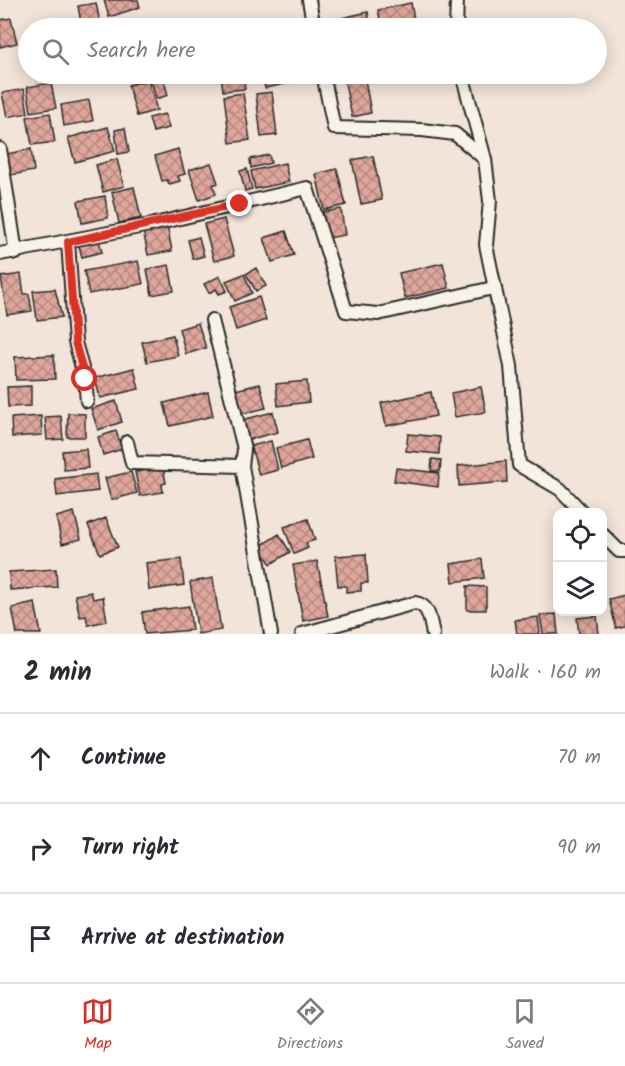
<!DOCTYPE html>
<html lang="en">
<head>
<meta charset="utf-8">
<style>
	:root { --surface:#fff; --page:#f2f2f3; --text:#2b2b33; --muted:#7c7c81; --line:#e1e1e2; --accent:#d93025 }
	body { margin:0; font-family:Kalam,sans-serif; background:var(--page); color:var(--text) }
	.controls { position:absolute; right:18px; bottom:18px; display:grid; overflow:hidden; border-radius:12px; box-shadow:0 3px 15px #0003 }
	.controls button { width:54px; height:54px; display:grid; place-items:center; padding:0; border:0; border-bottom:2px solid var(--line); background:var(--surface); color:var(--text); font:30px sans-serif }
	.stop { position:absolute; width:18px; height:18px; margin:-14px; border:4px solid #d93025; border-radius:50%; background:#fff }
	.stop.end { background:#d93025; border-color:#fff; box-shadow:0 2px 6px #0008 }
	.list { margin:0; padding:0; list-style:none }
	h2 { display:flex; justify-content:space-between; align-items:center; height:78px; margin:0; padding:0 24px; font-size:26px }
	h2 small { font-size:20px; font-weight:400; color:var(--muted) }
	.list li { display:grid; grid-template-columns:39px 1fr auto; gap:18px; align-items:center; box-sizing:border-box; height:90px; padding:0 24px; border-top:2px solid var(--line) }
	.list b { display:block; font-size:22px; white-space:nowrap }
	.list em { font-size:20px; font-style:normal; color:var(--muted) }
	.icon { flex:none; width:33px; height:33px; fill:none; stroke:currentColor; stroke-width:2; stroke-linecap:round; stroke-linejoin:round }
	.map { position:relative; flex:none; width:625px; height:634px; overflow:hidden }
	.search { position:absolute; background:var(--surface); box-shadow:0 3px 15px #0003; left:18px; right:18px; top:18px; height:66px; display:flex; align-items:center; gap:15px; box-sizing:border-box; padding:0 21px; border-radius:33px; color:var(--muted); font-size:22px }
	.sheet { height:348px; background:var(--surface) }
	nav { display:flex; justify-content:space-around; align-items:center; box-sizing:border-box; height:84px; border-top:2px solid var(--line); background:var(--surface); font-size:16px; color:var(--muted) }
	nav a { display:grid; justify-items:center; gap:3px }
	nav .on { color:var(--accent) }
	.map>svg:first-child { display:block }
	.building { fill:url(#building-cross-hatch); stroke:#2b2b2b; stroke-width:1.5 }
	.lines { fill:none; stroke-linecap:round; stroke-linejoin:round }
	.street-casing { stroke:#2b2b2b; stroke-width:16 }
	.street { stroke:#f7f3e8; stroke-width:12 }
	.route { stroke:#d93025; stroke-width:8 }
</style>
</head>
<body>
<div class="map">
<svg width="625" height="634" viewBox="0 0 625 634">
	<defs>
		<pattern id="building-cross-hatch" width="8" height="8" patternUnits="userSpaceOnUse" patternTransform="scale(1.5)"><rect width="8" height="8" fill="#dfa69b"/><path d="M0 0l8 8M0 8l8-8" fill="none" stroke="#b5877f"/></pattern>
	</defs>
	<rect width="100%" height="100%" fill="#f2e4d9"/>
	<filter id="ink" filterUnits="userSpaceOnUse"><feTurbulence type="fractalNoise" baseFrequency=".0167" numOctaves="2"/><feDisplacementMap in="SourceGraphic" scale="12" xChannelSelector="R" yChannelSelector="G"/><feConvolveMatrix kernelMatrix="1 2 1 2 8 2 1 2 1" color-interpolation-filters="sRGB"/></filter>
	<g filter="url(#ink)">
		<!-- building -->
		<path class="building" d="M104,0h34l2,7 -31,10z
			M96,3l5,25h-19l-4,-22z
			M411,3l4,22 -33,3 -4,-18z
			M368,12l3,16h-42l-1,-7z
			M11,18l6,25 -17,4v-27z
			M272,18l3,10h-24l-2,-5z
			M74,20l2,8h-25v-4z
			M221,74h22l2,15 -22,2z
			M262,74h41l1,6 -39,8z
			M343,74h21l7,39 -19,4z
			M163,77l5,18 -12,4 -5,-19z
			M148,80l9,30 -20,6 -9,-31z
			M51,83l5,25 -25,4 -4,-25z
			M24,89l4,24 -21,4 -5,-24z
			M272,92l5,43 -16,2 -5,-43z
			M243,93l7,47 -20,3 -6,-47z
			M89,100l4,21 -29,5 -3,-21z
			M50,113l5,29 -23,3 -5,-28z
			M165,114l4,14 -16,4 -4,-14z
			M108,127l7,24 -40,11 -7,-24z
			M125,128l4,24 -11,2 -3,-24z
			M31,149l3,22 -23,4 -4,-21z
			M178,149l7,25 -7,2 2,5 -11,3 -2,-4 -5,1 -7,-25z
			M269,155l2,8 -20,5 -1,-9z
			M373,156l9,44 -21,4 -9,-44z
			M117,159l7,27 -21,6 -7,-27z
			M211,163l7,20 -5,2 3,9 -17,6 -10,-30z
			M285,163l4,19 -34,7 -4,-18z
			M247,169l5,20 -7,2 -5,-20z
			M337,169l9,36 -22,5 -8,-36z
			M134,187l7,31 -22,5 -7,-31z
			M105,196l3,22 -26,5 -4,-22z
			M341,209l4,26 -17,3 -5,-26z
			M224,219l10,37 -20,5 -10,-37z
			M167,225l5,26 -24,4 -5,-25z
			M286,231l8,24 -22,7 -8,-24z
			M98,237l4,15 -20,5 -4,-15z
			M199,237l5,19 -11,3 -5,-19z
			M138,261l5,23 -54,10 -5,-23z
			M443,263l6,25 -44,10 -6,-25z
			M169,265l5,26 -22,4 -5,-26z
			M256,268l10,18 -10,5 -10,-17z
			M21,274l3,20h5l3,17 -25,4 -6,-38z
			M244,274l8,19 -17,8 -9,-20z
			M220,276l7,15 -8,3 -3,-5 -7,4 -5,-9z
			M55,289l7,28 -25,3 -4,-29z
			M259,297l7,23 -30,10 -7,-23z
			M198,323l8,25 -20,6 -7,-25z
			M173,335l5,21 -31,6 -5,-20z
			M54,355l1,24 -39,1 -1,-23z
			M134,368l5,21 -39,9 -5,-20z
			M307,381l2,21 -31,4 -2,-22z
			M260,384l6,24 -25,6 -6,-24z
			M31,386v20l-23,1 -1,-20z
			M481,387l5,25 -31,5 -4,-24z
			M208,392l5,24 -43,10 -6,-23z
			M431,392l5,24 -50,10 -5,-23z
			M116,401l6,21 -24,8 -7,-21z
			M273,412l5,20 -31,8 -5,-20z
			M68,413l17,1v23h-18z
			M41,416l1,19 -30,2 -1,-19z
			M61,416l2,23 -16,1 -2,-23z
			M116,431l6,18 -19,6 -5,-18z
			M408,434l32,3 -1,17 -33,-3z
			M307,440l5,19 -31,9 -5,-20z
			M271,441l7,29 -19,5 -8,-29z
			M86,449l2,19 -24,2 -2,-19z
			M432,459l9,1 -1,11h-9z
			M506,461l1,21 -48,4 -1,-20z
			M163,467l3,16 -4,1 1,8 -23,4 -5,-24z
			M396,468l43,5 -1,14 -44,-6z
			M131,472l6,21 -26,7 -6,-22z
			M96,474l2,17 -41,5 -2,-17z
			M74,512l7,27 -19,5 -6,-27z
			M106,518l12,29 -18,7 -12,-29z
			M308,519l7,21 -9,3 2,5 -14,6 -10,-27z
			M279,534l11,18 -19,12 -12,-17z
			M366,554l2,29h-7v8l-15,1v-6h-8l-3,-30z
			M181,559l3,26 -35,5 -3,-27z
			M482,559l2,19 -31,4 -2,-18z
			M317,561l11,55 -25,5 -10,-56z
			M56,569l1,18 -47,3 -1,-18z
			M213,578l8,52 -23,4 -8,-52z
			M467,586l19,1v23h-19z
			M91,592l2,7 10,-2 4,24 -19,4 -2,-9 -6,1 -5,-22z
			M625,595v31l-9,2 -7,-29z
			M35,603l6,31h-24l-5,-26z
			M189,606l3,24 -47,4 -3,-22z
			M556,614l2,20h-15l-3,-19z
			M597,616l2,18h-20l-2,-16z
			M538,617l2,17h-23l-2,-14z"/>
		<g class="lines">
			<defs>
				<path id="street" d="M309,0l5,28
					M456,28l1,-28
					M323,74l11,54 88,2 33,4 30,25
					M462,74l23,85 5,42 -4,44 25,121 8,99 41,24 22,23
					M0,149l16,104
					M68,242l7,100 10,37 2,22
					M0,254l155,-30 152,-36 39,123 32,3 115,-26
					M212,320l32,129 -2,17 29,168
					M127,442l5,21 110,3
					M602,534l17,17h6
					M302,634l113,-31c15,2 15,19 18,31"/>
			</defs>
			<!-- street casing -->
			<use href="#street" class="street-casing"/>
			<!-- street -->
			<use href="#street" class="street"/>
		</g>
	</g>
	<g class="lines" filter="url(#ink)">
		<!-- route -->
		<path class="route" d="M85,379l-10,-37 -7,-100 172,-38"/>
	</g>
</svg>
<div class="controls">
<button><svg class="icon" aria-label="locate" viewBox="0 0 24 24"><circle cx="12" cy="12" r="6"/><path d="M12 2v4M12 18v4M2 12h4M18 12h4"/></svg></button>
<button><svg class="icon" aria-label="layers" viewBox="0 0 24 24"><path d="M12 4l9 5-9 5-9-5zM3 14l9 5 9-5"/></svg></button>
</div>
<div class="stop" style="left:85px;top:379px"></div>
<div class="stop end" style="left:240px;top:204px"></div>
<div class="search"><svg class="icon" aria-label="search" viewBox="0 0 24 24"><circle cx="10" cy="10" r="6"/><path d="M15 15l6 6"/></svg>Search here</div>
</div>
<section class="sheet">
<h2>2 min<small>Walk · 160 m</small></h2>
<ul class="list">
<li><svg class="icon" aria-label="ahead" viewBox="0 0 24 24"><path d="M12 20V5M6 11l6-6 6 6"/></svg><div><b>Continue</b></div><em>70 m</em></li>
<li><svg class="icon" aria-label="right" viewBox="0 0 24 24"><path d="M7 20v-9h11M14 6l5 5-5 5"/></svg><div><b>Turn right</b></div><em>90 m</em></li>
<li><svg class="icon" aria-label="arrive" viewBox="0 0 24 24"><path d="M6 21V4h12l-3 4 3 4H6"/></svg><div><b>Arrive at destination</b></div></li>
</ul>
</section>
<nav>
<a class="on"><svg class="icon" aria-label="map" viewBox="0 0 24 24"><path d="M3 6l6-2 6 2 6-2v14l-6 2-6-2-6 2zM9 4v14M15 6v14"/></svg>Map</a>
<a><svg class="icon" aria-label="directions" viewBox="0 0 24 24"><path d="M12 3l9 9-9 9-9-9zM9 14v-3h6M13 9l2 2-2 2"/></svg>Directions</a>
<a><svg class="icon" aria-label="saved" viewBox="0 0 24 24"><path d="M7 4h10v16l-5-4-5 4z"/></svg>Saved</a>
</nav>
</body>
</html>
